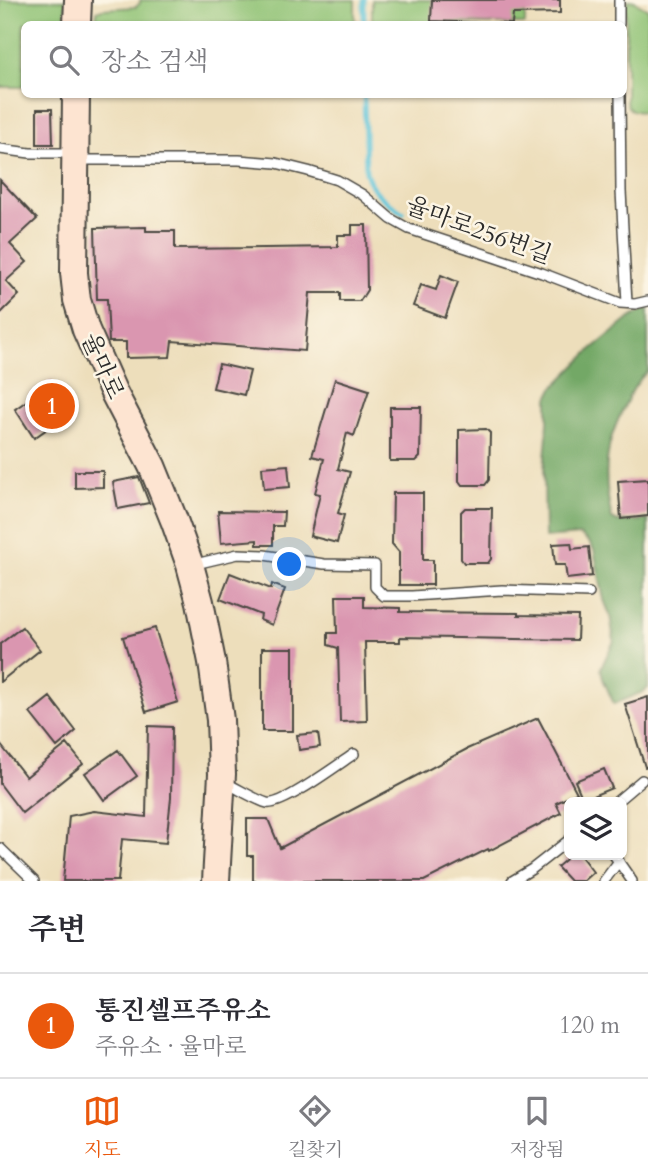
<!DOCTYPE html>
<html lang="ko">
<head>
<meta charset="utf-8">
<style>
	:root { --surface:#fff; --page:#f2f2f3; --text:#2b2b33; --muted:#7c7c81; --line:#e1e1e2; --accent:#ea580c }
	body { margin:0; font-family:Cardo,"Noto Serif KR",serif; background:var(--page); color:var(--text) }
	.controls { position:absolute; right:21px; bottom:21px; display:grid; overflow:hidden; border-radius:10px; box-shadow:0 2px 5px #0004 }
	.controls button { width:63px; height:63px; display:grid; place-items:center; padding:0; border:0; border-bottom:2px solid var(--line); background:var(--surface); color:var(--text); font:35px sans-serif }
	.you { position:absolute; left:290px; top:565px; width:24px; height:24px; margin:-18px; border:5px solid #fff; border-radius:50%; background:#1a73e8; box-shadow:0 0 0 10px #1a73e833 }
	.badge { display:grid; place-items:center; width:46px; height:46px; border-radius:50%; background:var(--accent); color:#fff; font-size:23px; font-weight:700 }
	.pin { position:absolute; translate:-50% -50%; border:4px solid #fff; box-shadow:0 2px 7px #0006 }
	.list { margin:0; padding:0; list-style:none }
	h2 { display:flex; justify-content:space-between; align-items:center; height:91px; margin:0; padding:0 28px; font-size:30px }
	h2 small { font-size:23px; font-weight:400; color:var(--muted) }
	.list li { display:grid; grid-template-columns:46px 1fr auto; gap:21px; align-items:center; box-sizing:border-box; height:105px; padding:0 28px; border-top:2px solid var(--line) }
	.list b { display:block; font-size:26px; white-space:nowrap }
	.list p { margin:0; font-size:23px; white-space:nowrap; color:var(--muted) }
	.list em { font-size:23px; font-style:normal; color:var(--muted) }
	.icon { flex:none; width:38px; height:38px; fill:none; stroke:currentColor; stroke-width:2; stroke-linecap:round; stroke-linejoin:round }
	.map { position:relative; flex:none; width:648px; height:881px; overflow:hidden }
	.search { position:absolute; background:var(--surface); box-shadow:0 2px 5px #0004; left:21px; right:21px; top:21px; height:77px; display:flex; align-items:center; gap:18px; box-sizing:border-box; padding:0 24px; border-radius:10px; color:var(--muted); font-size:26px }
	.sheet { height:196px; background:var(--surface) }
	nav { display:flex; justify-content:space-around; align-items:center; box-sizing:border-box; height:98px; border-top:2px solid var(--line); background:var(--surface); font-size:19px; color:var(--muted) }
	nav a { display:grid; justify-items:center; gap:4px }
	nav .on { color:var(--accent) }
	.map>svg:first-child { display:block }
	.green { fill:#8fc274; stroke:#5d7650; stroke-width:2 }
	.forest { fill:#73a866; stroke:#4f6a48; stroke-width:2 }
	.lines { fill:none; stroke-linecap:round; stroke-linejoin:round }
	.stream { stroke:#5ec5da; stroke-width:5 }
	.building { fill:#da96b0 }
	.lane-casing { stroke:#484641; stroke-width:12 }
	.secondary-casing { stroke:#484641; stroke-width:30 }
	.lane { stroke:#fff; stroke-width:9 }
	.secondary { stroke:#fde4d1; stroke-width:26 }
	.labels { text-anchor:middle; stroke-width:5; stroke-linejoin:round; paint-order:stroke }
	.street-label { font-size:24px; fill:#2b2b2b; stroke:#fcf5e5 }
</style>
</head>
<body>
<div class="map">
<svg width="648" height="881" viewBox="0 0 648 881">
	<rect width="100%" height="100%" fill="#fcf5e5"/>
	<filter id="ink" filterUnits="userSpaceOnUse"><feTurbulence type="fractalNoise" baseFrequency=".0143" numOctaves="2"/><feDisplacementMap in="SourceGraphic" scale="14" xChannelSelector="R" yChannelSelector="G"/><feConvolveMatrix kernelMatrix="1 2 1 2 8 2 1 2 1" color-interpolation-filters="sRGB"/></filter>
	<filter id="wash" filterUnits="userSpaceOnUse"><feTurbulence type="fractalNoise" baseFrequency=".00686" numOctaves="4" result="noise"/><feDisplacementMap in="SourceGraphic" scale="28" xChannelSelector="R" yChannelSelector="G"/><feGaussianBlur stdDeviation="1.57" result="paint"/><feColorMatrix in="noise" values="0 0 0 0 0 0 0 0 0 0 0 0 0 0 0 0 0 1.4 0 .05"/><feComposite in="paint" operator="in"/></filter>
	<g filter="url(#wash)">
		<rect width="100%" height="100%" fill="#eddebb"/>
		<!-- green -->
		<path class="green" d="M0,0h66l-1,24h-41v63h-24z
			M140,0h215v24h-259l1,-13 5,-2 34,-2 4,-4z
			M372,0h153v24h-153z
			M629,0l5,1 14,8v103c-11,-1 -19,1 -22,-10v-98z"/>
		<!-- forest -->
		<path class="forest" d="M648,308v63c-11,10 -18,22 -24,36 -6,13 -13,27 -15,41 -5,23 -2,49 3,71l6,3 30,-2v168l-5,4 -29,12 -11,-25 -2,-11 13,-27 -4,-26 -6,-15 -10,-50 -5,-8 -9,-7 -35,3 -1,-68 4,-47v-25l5,-10 39,-39 37,-30z"/>
		<g class="lines">
			<!-- stream -->
			<path class="stream" d="M364,0v24
				M364,94l2,78c6,21 20,29 37,41"/>
		</g>
		<g id="blocks">
			<!-- building -->
			<path class="building" d="M432,0h128v13l-47,1 -1,10 -81,-3z
				M37,109h15l1,35h-16z
				M0,180l37,39 -27,25 17,18 -21,19 13,14 -19,19z
				M352,225h14l1,65 -7,11h-20v-8h-30l-5,58 -133,-10 -2,16 -44,1v-16h-17l-2,-43h-10l-2,-71 51,-1v4h29v18l163,-2v-12h14z
				M441,275l17,7 -13,36 -32,-12 8,-21 15,5z
				M219,364l31,7 -6,24 -31,-7z
				M335,379l34,11 -15,46 -7,-3 -9,36 12,3 -12,41 6,2 -7,28 -27,-7 10,-42 -5,-1 9,-34 -12,-3z
				M51,380l23,35 -22,15 -2,-3 -16,11 -19,-29 16,-11 -2,-3z
				M390,407h31l-1,50 -4,4h-26z
				M486,429l4,4 -1,47 -4,5h-23l-3,-4v-51z
				M288,465l2,22 -26,2 -2,-22z
				M75,471h28v16l-28,1z
				M139,477l10,26 -31,6 -5,-27z
				M648,479v37l-27,3 -3,-38z
				M393,493h30v67h10v25h-34v-33l-7,-8z
				M465,508h27l-1,51 -3,4h-24l-3,-4v-47z
				M218,511l66,1 -1,14h-10v19h-16v-5l-36,3z
				M571,543l1,6 17,-2 3,29 -25,3 -2,-14h-10l-2,-21z
				M230,573l41,16 1,-5 13,5 -13,36 -12,-5 1,-5 -41,-16z
				M336,596h28v11l36,1v4l118,1v2l60,1 -1,24 -177,-3v5h-35l2,79 -27,1 -2,-74 -10,-3v-12h9z
				M22,627l18,23 -40,32v-38z
				M155,628l23,74 -32,10 -23,-75z
				M262,648h31v83h-31z
				M50,697l26,34 -19,16 -27,-34z
				M648,697v70h-3l-20,-63z
				M538,718l39,75 -21,10 5,10 -72,38 -1,-2 -64,32h-171v-25h-6v-37h21l12,29 187,-99z
				M148,726l24,1 -1,71 -5,45 -44,-4 -4,42h-55l6,-65 25,-5 52,6z
				M318,733l2,14 -21,3 -2,-15z
				M0,744l26,33 41,-33 16,20 -61,49 -22,-29z
				M118,750l19,26 -33,24 -19,-27z
				M604,769l8,19 -29,12 -8,-19z
				M571,855h9l13,17 -10,9h-13l-13,-14z"/>
		</g>
	</g>
	<g filter="url(#ink)">
		<use href="#blocks" fill-opacity="0" stroke="#484641" stroke-width="2"/>
		<g class="lines">
			<defs>
				<path id="lane" d="M619,0v24
					M620,94l1,97 6,112
					M0,149l30,4h43
					M77,160h162l37,3 32,8 29,9 26,15 28,24 18,10 133,44 78,30 15,1 13,-3
					M191,565l47,-11 26,1 60,9 51,1v22l9,9h28l90,-6 87,3
					M226,783c11,5 30,17 41,20 14,4 72,-39 87,-49
					M616,802l26,-22
					M0,848l34,33
					M614,855l18,26
					M512,881l20,-12 37,-29
					M604,881l15,-20"/>
				<path id="secondary" d="M77,24l1,-24
					M76,94l-2,179 3,27 9,30 28,63 38,73 22,54 16,45 10,37 12,60 8,58 2,54 -6,107"/>
			</defs>
			<!-- lane casing -->
			<use href="#lane" class="lane-casing"/>
			<!-- secondary casing -->
			<use href="#secondary" class="secondary-casing"/>
			<!-- lane -->
			<use href="#lane" class="lane"/>
			<!-- secondary -->
			<use href="#secondary" class="secondary"/>
		</g>
	</g>
	<g class="labels">
		<!-- street labels -->
		<g class="street-label">
			<text transform="translate(479 230) rotate(20)" y="8">율마로256번길</text>
			<text transform="translate(103 366) rotate(66)" y="8">율마로</text>
		</g>
	</g>
</svg>
<div class="controls">
<button><svg class="icon" aria-label="layers" viewBox="0 0 24 24"><path d="M12 4l9 5-9 5-9-5zM3 14l9 5 9-5"/></svg></button>
</div>
<div class="you"></div>
<div class="pin badge" style="left:52px;top:406px">1</div>
<div class="search"><svg class="icon" aria-label="search" viewBox="0 0 24 24"><circle cx="10" cy="10" r="6"/><path d="M15 15l6 6"/></svg>장소 검색</div>
</div>
<section class="sheet">
<h2>주변<small></small></h2>
<ul class="list">
<li><span class="badge">1</span><div><b>통진셀프주유소</b><p>주유소 · 율마로</p></div><em>120 m</em></li>
</ul>
</section>
<nav>
<a class="on"><svg class="icon" aria-label="map" viewBox="0 0 24 24"><path d="M3 6l6-2 6 2 6-2v14l-6 2-6-2-6 2zM9 4v14M15 6v14"/></svg>지도</a>
<a><svg class="icon" aria-label="directions" viewBox="0 0 24 24"><path d="M12 3l9 9-9 9-9-9zM9 14v-3h6M13 9l2 2-2 2"/></svg>길찾기</a>
<a><svg class="icon" aria-label="saved" viewBox="0 0 24 24"><path d="M7 4h10v16l-5-4-5 4z"/></svg>저장됨</a>
</nav>
</body>
</html>
